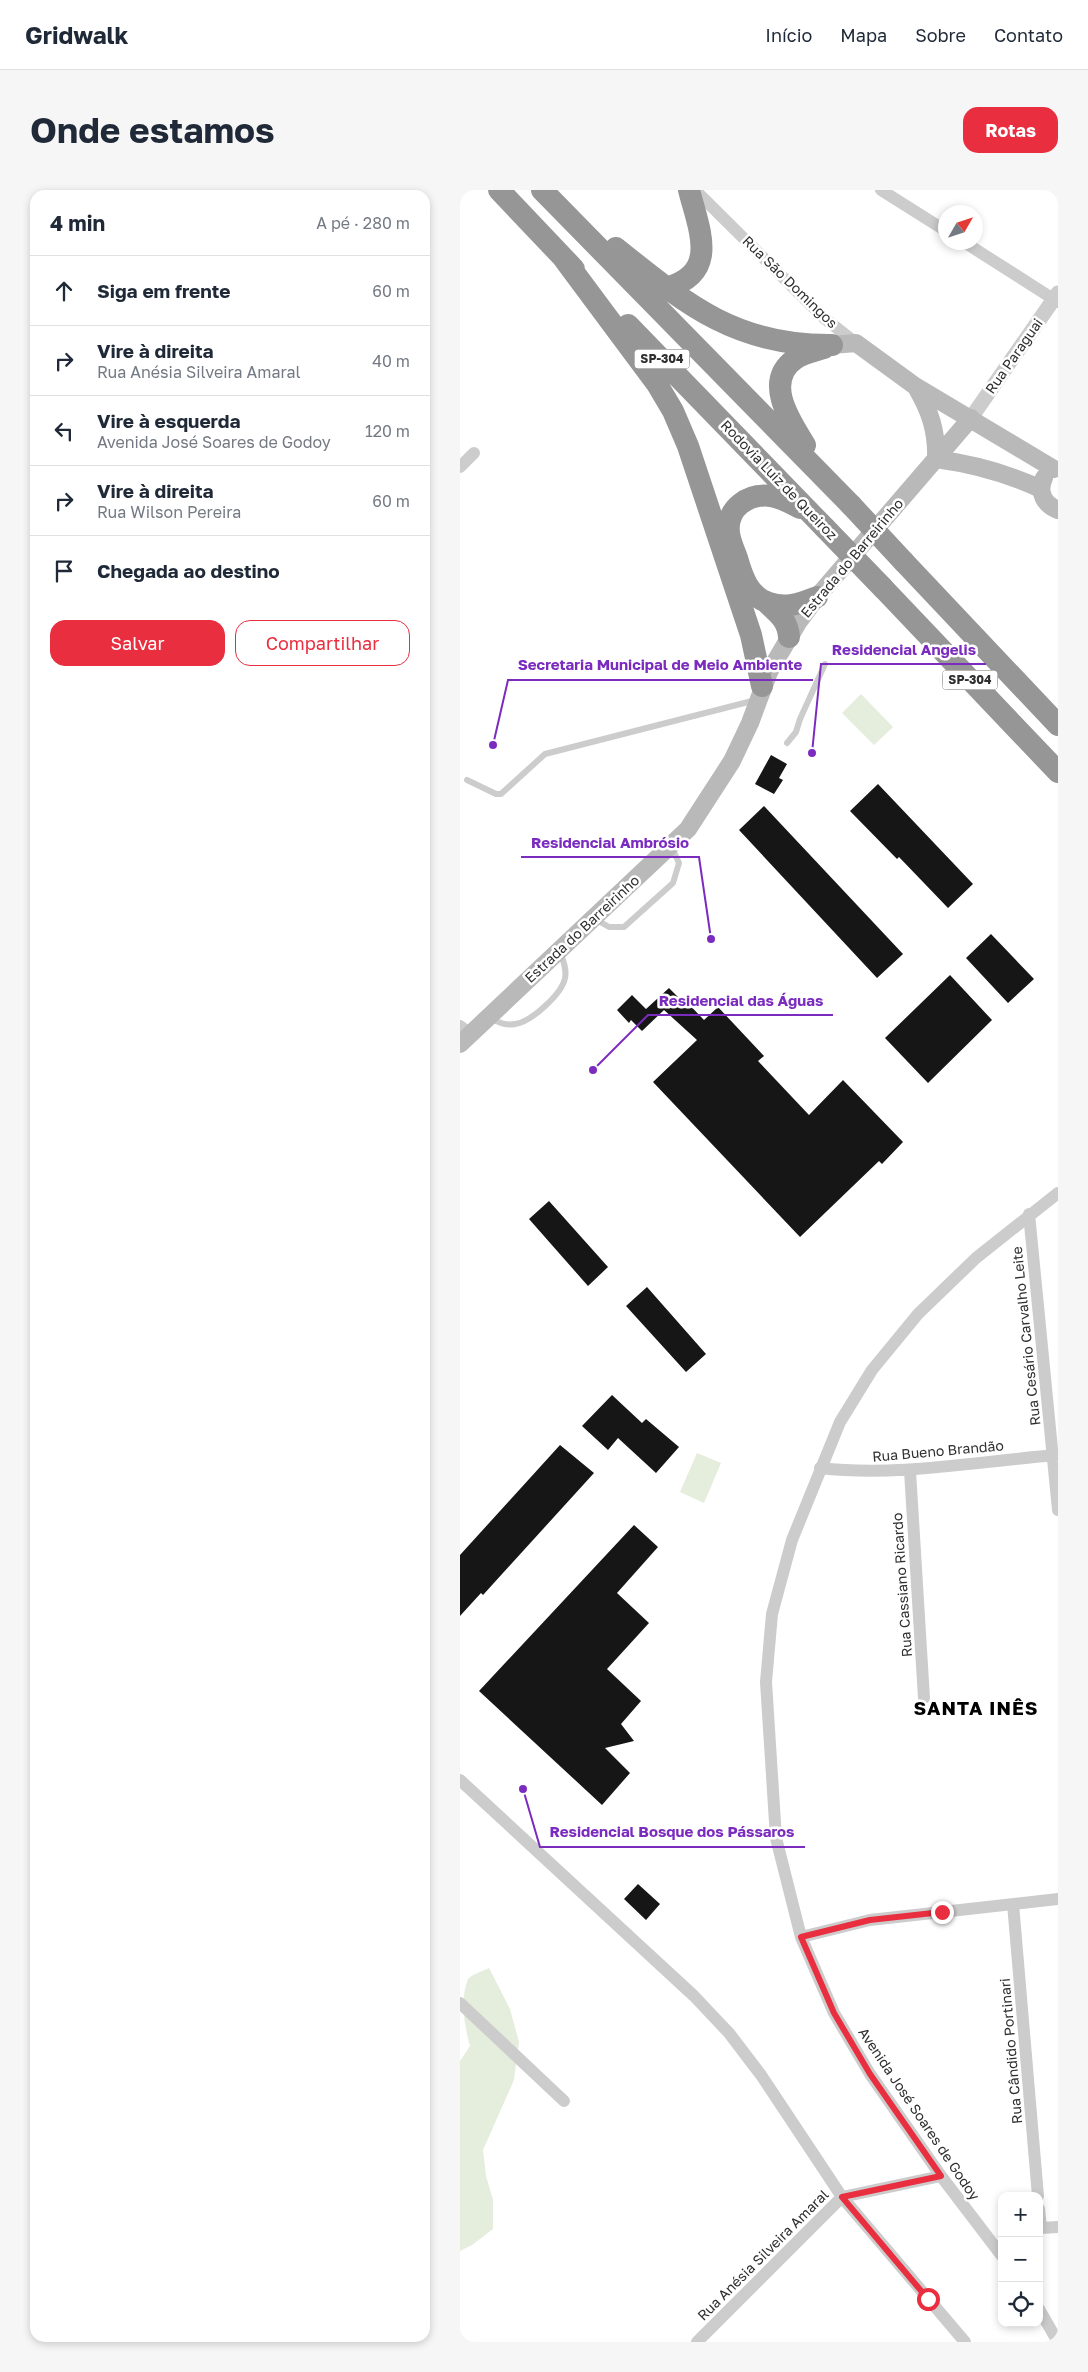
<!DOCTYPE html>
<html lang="pt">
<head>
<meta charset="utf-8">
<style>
	:root { --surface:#fff; --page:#f6f6f7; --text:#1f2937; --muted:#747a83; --line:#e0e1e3; --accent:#e92e3f }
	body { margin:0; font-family:"Golos Text",sans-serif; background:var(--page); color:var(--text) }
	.controls { position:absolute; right:15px; bottom:15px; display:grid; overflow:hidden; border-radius:10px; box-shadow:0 2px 8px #0003 }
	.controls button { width:45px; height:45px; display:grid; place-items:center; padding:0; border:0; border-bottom:1px solid var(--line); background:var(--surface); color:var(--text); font:25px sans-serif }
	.compass { position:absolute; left:478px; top:15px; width:45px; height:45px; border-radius:50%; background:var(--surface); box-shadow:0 2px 8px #0003; rotate:51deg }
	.stop { position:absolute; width:15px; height:15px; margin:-11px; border:4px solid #e92e3f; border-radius:50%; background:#fff }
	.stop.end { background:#e92e3f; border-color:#fff; box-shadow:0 1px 5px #0008 }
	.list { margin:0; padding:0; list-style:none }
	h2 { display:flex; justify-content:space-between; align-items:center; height:65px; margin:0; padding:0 20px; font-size:21px }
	h2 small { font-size:16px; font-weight:400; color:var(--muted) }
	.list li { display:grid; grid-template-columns:32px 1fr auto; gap:15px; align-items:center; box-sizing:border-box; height:70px; padding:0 20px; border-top:1px solid var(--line) }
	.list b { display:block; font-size:19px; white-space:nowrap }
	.list p { margin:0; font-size:16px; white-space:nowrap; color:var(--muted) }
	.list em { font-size:16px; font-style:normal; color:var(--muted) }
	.actions { display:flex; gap:10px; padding:15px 20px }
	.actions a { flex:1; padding:11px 0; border:1px solid var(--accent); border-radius:15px; text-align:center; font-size:18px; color:var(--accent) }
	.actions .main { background:var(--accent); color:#fff }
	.icon { flex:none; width:28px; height:28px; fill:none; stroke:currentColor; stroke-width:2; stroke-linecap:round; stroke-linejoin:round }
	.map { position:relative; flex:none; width:598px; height:2152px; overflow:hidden; border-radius:15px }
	header { display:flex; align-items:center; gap:30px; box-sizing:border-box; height:70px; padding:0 25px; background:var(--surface); border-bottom:1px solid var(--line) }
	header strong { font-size:24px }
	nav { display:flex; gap:28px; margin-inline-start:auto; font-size:18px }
	.intro { display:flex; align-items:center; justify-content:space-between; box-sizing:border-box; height:120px; padding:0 30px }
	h1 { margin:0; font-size:35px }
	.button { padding:12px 22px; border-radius:15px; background:var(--accent); color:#fff; font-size:18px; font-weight:700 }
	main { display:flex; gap:30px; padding:0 30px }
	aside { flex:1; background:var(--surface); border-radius:15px; box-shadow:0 2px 8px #0003 }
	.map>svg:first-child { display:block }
	.green { fill:#e5eddd }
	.building { fill:#161616 }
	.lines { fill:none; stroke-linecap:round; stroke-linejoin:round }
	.service { stroke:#ccc; stroke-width:6 }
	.minor { stroke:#ccc; stroke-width:12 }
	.tertiary { stroke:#ccc; stroke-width:15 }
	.secondary { stroke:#b9b9b9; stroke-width:18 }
	.motorway { stroke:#969696; stroke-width:22 }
	.motorway-bridge { stroke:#969696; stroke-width:22 }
	.route { stroke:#e92e3f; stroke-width:6 }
	.labels { text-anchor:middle; stroke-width:5; stroke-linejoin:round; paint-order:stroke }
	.shield { fill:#fff; stroke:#6d6d6d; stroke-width:1 }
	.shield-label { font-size:12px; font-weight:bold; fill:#2f2f2f }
	.street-label { font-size:14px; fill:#2f2f2f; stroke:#fff }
	.district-label { font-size:19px; font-weight:bold; letter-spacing:1px; fill:#000; stroke:#fff }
	.leader { fill:none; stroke:#7b2cbf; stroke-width:2 }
	.callout-dot { fill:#7b2cbf; stroke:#fff; stroke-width:2 }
	.callout-label { font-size:15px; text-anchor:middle; font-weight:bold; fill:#7b2cbf; stroke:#fff; stroke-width:5; stroke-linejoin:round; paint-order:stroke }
</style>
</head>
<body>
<header>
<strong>Gridwalk</strong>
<nav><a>Início</a><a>Mapa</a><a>Sobre</a><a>Contato</a></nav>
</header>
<div class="intro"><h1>Onde estamos</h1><a class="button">Rotas</a></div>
<main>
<aside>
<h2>4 min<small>A pé · 280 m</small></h2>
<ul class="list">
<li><svg class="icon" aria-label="ahead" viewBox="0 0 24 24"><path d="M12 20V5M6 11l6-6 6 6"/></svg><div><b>Siga em frente</b></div><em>60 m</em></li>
<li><svg class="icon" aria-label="right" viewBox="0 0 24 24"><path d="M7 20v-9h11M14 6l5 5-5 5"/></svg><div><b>Vire à direita</b><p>Rua Anésia Silveira Amaral</p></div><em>40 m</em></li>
<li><svg class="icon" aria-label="left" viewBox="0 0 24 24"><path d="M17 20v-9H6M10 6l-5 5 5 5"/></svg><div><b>Vire à esquerda</b><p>Avenida José Soares de Godoy</p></div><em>120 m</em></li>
<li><svg class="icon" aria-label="right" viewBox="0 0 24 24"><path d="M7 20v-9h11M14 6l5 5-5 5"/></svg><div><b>Vire à direita</b><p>Rua Wilson Pereira</p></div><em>60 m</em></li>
<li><svg class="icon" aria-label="arrive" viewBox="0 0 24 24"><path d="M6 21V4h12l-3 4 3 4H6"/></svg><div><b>Chegada ao destino</b></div></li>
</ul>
<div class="actions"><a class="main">Salvar</a><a>Compartilhar</a></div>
</aside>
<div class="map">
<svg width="598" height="2152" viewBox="0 0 598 2152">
	<rect width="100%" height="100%" fill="#fff"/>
	<!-- green -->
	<path class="green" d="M401,504l32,33 -19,18 -32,-32z
		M237,1263l24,10 -17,40 -24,-11z
		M29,1778l21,41 9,33 -5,38 -31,70 3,26 7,24v29l-21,16 -12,6v-190l10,-15c-6,-21 -10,-48 -2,-67 5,-5 15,-8 21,-11z"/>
	<!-- building -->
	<path class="building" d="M311,565l16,9 -8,14 4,2 -9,14 -19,-10z
		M418,594l95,100 -25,24 -49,-51 -2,2 -47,-48z
		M304,616l139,148 -26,24 -138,-148z
		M531,744l43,45 -26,24 -42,-45z
		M490,785l42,45 -64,63 -43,-45z
		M209,798l11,11 2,-2 22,23 14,-13 46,49 -6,5 51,54 34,-35 60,62 -21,22 -3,-3 -79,76 -147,-155 44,-42 -33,-30 -22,21 -11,-11 -2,3 -12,-13 15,-15 14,14z
		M89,1011l59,66 -20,19 -59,-67z
		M187,1097l59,67 -20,18 -60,-66z
		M152,1205l30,28 4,-4 33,28 -23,26 -38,-35 -10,12 -26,-24z
		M100,1255l34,28 -111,122 -2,-2 -21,23v-61z
		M174,1335l24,22 -41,46 32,30 -42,46 34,32 -20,23 13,17 -29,7 25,25 -28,32 -123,-114z
		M178,1694l22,20 -14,16 -22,-21z"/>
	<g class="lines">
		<!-- service -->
		<path class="service" d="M327,553l9,-11 4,-13 25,-55
			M7,590l29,14h5l44,-40 211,-54
			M135,729l14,8h15l49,-44 6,-20 -8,-17
			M29,828c9,4 16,8 26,6 16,-2 47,-30 50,-46 2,-9 -2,-18 -5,-26"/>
		<!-- minor -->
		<path class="minor" d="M235,0l129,128 32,25
			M421,0l65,41
			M504,52l94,60
			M0,277l14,-14
			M0,836l11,8
			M569,1024l29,296
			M360,1278c80,9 158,-7 238,-13
			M450,1281l14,227
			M0,1590l234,216 35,37 32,42 81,122 123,145
			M553,1714l25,292
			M341,1747l69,-17 188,-21
			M0,1813l104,98
			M579,2019l2,19 17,-1
			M542,2066l-61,-80 -71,-102 -36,-61 -33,-76 -25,-99 -10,-156 6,-68 20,-74 48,-118 32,-52 46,-56 58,-56 82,-65
			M579,2119l19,33
			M237,2152l145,-145 99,-21"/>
		<!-- tertiary -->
		<path class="tertiary" d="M511,228l87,-125"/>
		<!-- secondary -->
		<path class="secondary" d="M372,155l24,-2 59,43 139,83
			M456,197c14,24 21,44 20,72
			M476,269c37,5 71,14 105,30
			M584,288c-7,15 1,27 14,32
			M0,854l228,-215 44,-68 18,-38 19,-51 30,-51 18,-24 154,-179"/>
		<!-- motorway -->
		<path class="motorway" d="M39,0l75,79
			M82,0l309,315
			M156,58c71,57 120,98 216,97
			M104,69l93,125 16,27 15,35 63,189 11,51
			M206,98c54,-15 33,-58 23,-98
			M168,135l197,203
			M345,255c-15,-24 -42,-64 -10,-86 8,-6 19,-8 29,-11
			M340,318c-9,-5 -19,-10 -29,-12 -23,-3 -45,12 -42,37 1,8 5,17 8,25 5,18 12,39 32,45 18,6 32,0 48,-6
			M444,372l154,163
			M423,398l175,184
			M307,413c12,11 21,18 22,34"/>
		<!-- motorway-bridge -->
		<path class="motorway-bridge" d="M391,315l53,57
			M365,338l58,60"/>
	</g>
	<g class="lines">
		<!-- route -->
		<path class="route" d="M468,2109l-86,-102 99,-21 -71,-102 -36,-61 -33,-76 69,-17 72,-8"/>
	</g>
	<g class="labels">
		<!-- shield labels -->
		<g class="shield">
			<rect x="174.5" y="159.5" width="55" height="19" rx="4"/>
			<rect x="482.5" y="480.5" width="55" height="19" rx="4"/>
		</g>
		<g class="shield-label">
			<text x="202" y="173">SP-304</text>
			<text x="510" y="494">SP-304</text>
		</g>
		<!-- street labels -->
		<g class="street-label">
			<text transform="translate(330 92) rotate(44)" y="5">Rua São Domingos</text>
			<text transform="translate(554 166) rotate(-55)" y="5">Rua Paraguai</text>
			<text transform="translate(319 290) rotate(46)" y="5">Rodovia Luiz de Queiroz</text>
			<text transform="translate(392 368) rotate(-50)" y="5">Estrada do Barreirinho</text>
			<text transform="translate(122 739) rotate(-43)" y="5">Estrada do Barreirinho</text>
			<text transform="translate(566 1146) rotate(-96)" y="5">Rua Cesário Carvalho Leite</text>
			<text transform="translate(478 1261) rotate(-5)" y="5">Rua Bueno Brandão</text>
			<text transform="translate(442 1395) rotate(-94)" y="5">Rua Cassiano Ricardo</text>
			<text transform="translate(551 1861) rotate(-95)" y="5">Rua Cândido Portinari</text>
			<text transform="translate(459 1924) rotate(56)" y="5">Avenida José Soares de Godoy</text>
			<text transform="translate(303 2065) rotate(-45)" y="5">Rua Anésia Silveira Amaral</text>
		</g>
		<!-- district labels -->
		<g class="district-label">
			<text x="516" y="1525">SANTA INÊS</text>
		</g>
	</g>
	<!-- callouts -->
	<path class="leader" d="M352 563L361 474H526M33 555L48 490H353M251 749L239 667H61M133 880L188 825H373M63 1599L80 1657H345"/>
	<g class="callout-dot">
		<circle cx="352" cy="563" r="5"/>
		<circle cx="33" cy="555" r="5"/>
		<circle cx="251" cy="749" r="5"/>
		<circle cx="133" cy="880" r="5"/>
		<circle cx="63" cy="1599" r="5"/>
	</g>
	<g class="callout-label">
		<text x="444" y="465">Residencial Angelis</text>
		<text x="200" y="480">Secretaria Municipal de Meio Ambiente</text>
		<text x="150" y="658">Residencial Ambrósio</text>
		<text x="281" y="816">Residencial das Águas</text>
		<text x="212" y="1647">Residencial Bosque dos Pássaros</text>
	</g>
</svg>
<div class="controls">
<button>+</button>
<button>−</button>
<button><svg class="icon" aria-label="locate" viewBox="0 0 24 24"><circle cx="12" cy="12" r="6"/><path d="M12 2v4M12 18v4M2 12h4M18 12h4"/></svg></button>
</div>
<svg class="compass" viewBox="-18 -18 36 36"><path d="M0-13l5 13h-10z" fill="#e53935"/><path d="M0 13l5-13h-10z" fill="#747a83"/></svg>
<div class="stop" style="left:468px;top:2109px"></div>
<div class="stop end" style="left:482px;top:1722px"></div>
</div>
</main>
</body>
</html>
